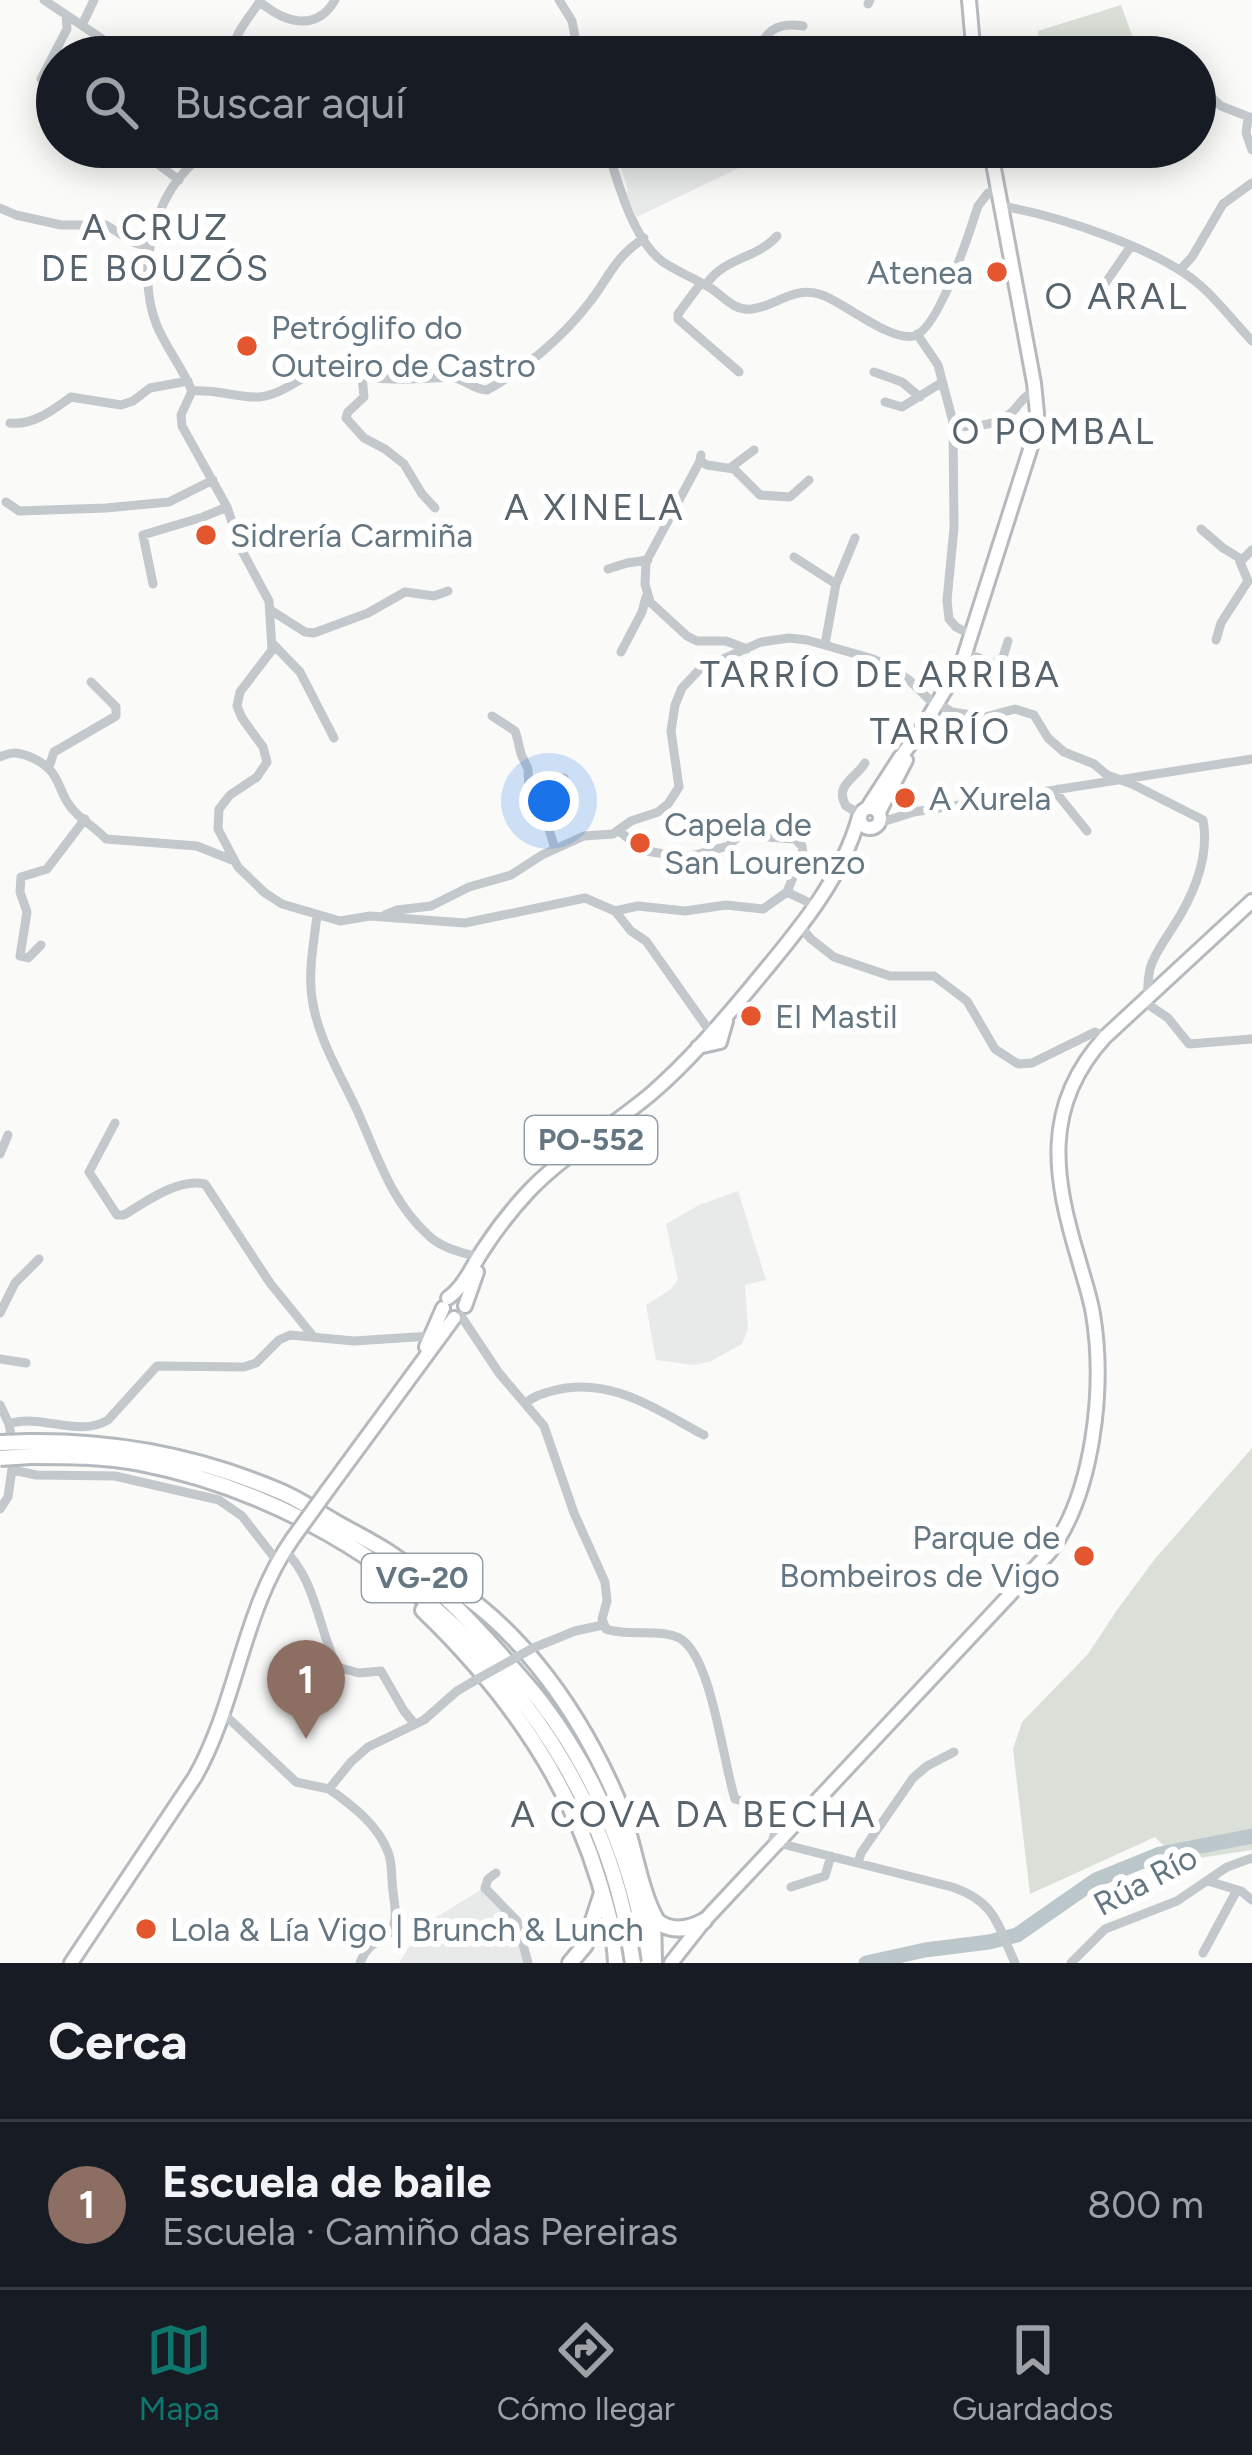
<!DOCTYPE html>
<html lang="es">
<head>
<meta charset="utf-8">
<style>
	:root { --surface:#171b24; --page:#20242c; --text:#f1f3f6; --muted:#9ea1a6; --line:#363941; --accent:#0f766e }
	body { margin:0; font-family:Figtree,sans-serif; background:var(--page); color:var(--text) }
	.you { position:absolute; left:549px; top:801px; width:42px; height:42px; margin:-30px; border:9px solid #fff; border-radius:50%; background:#1a73e8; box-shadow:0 0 0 18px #1a73e833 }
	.badge { display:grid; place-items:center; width:78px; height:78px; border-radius:50%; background:var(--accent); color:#fff; font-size:39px; font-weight:700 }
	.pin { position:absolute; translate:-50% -99px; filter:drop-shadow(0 3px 6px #0008) }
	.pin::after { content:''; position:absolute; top:63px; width:42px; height:36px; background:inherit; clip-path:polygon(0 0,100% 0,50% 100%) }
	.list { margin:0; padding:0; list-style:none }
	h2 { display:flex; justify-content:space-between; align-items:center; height:156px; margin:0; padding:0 48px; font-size:51px }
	h2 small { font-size:39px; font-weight:400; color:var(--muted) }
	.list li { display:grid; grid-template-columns:78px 1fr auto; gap:36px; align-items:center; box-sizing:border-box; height:168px; padding:0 48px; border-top:3px solid var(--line) }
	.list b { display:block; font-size:45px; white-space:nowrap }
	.list p { margin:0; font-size:39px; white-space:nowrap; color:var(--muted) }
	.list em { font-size:39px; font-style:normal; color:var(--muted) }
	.icon { flex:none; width:66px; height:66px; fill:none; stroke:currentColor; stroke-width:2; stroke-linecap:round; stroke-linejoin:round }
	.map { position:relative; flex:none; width:1252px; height:1963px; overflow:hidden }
	.search { position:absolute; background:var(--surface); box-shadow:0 6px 30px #0003; left:36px; right:36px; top:36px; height:132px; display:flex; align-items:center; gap:30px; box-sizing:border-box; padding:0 42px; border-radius:66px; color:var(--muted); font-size:45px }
	.sheet { height:324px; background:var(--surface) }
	nav { display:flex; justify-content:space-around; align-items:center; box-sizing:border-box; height:168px; border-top:3px solid var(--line); background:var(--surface); font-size:33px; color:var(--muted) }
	nav a { display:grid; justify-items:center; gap:6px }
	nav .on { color:var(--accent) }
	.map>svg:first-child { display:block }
	.built { fill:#e8e9e9 }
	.green { fill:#dadfd7 }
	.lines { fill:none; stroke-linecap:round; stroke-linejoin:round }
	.river { stroke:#bbc7cb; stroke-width:15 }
	.major-casing { stroke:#b5babe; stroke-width:18 }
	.highway-casing { stroke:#b4b9bd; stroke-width:20 }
	.minor { stroke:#c3c8cc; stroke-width:9 }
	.major { stroke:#fff; stroke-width:12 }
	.highway { stroke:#fff; stroke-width:14 }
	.major-bridge-casing { stroke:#b5babe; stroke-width:18; stroke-linecap:butt }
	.highway-bridge-casing { stroke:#b4b9bd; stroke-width:20; stroke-linecap:butt }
	.minor-bridge { stroke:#c3c8cc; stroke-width:9 }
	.major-bridge { stroke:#fff; stroke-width:12 }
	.highway-bridge { stroke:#fff; stroke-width:14 }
	.poi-dot { fill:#e4572e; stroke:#fff; stroke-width:4.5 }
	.labels { text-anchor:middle; stroke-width:12; stroke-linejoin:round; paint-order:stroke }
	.shield { fill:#fff; stroke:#939fa8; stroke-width:3 }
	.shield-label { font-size:30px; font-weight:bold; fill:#657683 }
	.poi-label { font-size:33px; fill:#657683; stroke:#fff; text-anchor:start }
	.street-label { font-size:33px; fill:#657683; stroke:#fff }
	.neighbourhood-label { font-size:36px; letter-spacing:3px; fill:#57646e; stroke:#fff }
</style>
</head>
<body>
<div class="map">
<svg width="1252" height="1963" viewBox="0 0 1252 1963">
	<rect width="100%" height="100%" fill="#fafaf8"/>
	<!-- built -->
	<path class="built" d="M615,147h121l7,19 -106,51 -12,-25 3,-2z
		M738,1191l28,89 -21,5 3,44 -6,15 -31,17 -17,4 -38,-5 -10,-55 24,-15 8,-10 -12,-56 33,-19z
		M482,1889l27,25 11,21 6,28h-127l23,-37z"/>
	<!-- green -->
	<path class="green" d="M1121,5l19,52h-100l-2,-26z
		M1252,1448v402l-73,11 -24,-24 -125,57 -17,-145 9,-27 66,-68 29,-44 37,-50z"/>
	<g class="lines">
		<!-- river -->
		<path class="river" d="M866,1963l59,-13 64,-8 28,-7 79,-55 64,-26 92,-18"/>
		<defs>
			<path id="major" d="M969,0l5,57
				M868,807l31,-48 22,-29 42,-70 72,-226 2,-21 -3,-30 -44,-236
				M860 818a10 10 0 1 1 20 0a10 10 0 1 1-20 0Z
				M879,812l27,-52
				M698,1047l22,-5 6,-21
				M448,1298c17,-12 25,-34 37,-51 13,-20 29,-40 45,-57 36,-37 83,-64 122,-97 37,-32 69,-70 100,-107 42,-51 89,-104 107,-169
				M465,1306l12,-34
				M426,1347l17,-39
				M327,1491l127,-173
				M71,1963l124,-186c43,-76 47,-167 98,-239
				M671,1963l33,-42 345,-368c45,-60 56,-166 44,-239 -3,-18 -9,-35 -14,-53 -25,-83 -38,-154 26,-224l147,-136"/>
			<path id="highway" d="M29,1442c86,-1 171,15 250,49 20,8 38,21 56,31 19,11 38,20 56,32 41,27 76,63 108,99 14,16 29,32 42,49 56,73 96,170 107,261
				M31,1456c36,0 73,0 109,7 232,45 444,234 488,470
				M417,1567c93,44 160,139 200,232 16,36 21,90 40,122 15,12 32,8 47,0
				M423,1610c79,76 144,165 176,271 8,27 16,54 17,82
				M653,1914l1,49
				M570,1963l15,-18 17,-52"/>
		</defs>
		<!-- major casing -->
		<use href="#major" class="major-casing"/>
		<!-- highway casing -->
		<use href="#highway" class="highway-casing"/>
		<!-- minor -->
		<path class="minor" d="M44,0l85,57
			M559,0l13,21 7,36
			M260,2c24,20 56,31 75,-2
			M868,4l2,-4
			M82,25l12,-25
			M846,42l-1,6 8,9
			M231,57c3,-24 17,-38 30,-57
			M515,57c18,-18 37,-22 54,0
			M754,57c12,-23 18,-36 49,-31
			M41,79l26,-50 -1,-14
			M1207,93l14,13 31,12
			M1248,118l-2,15 6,17
			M135,147l44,33
			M217,147c-61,29 -84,119 -60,179 10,23 26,43 35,65l-11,24 1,11 45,81 14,42 28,52 3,49 -32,42 -3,14 5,12 21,29 4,15 -10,15 -27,18 -11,14 -1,20 20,38 27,26 17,11 58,17 30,-5 95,7 120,-25 30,13 16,20 15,10 65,92
			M271,147h44
			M607,147c10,34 26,93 56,115 15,10 33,17 49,27 13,9 22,22 40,20 25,-3 42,-24 70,-14 21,7 69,47 92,41 25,-7 56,-105 64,-130l10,-13 10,-3
			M861,147l22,2 19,-2
			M1001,206c55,9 159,43 200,80 18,16 34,37 51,55
			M0,208l16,7 45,10h45l29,18 14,4
			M1180,270l12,-13 31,-53 29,-21
			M701,283l-23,31v5l61,53
			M706,285c16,-27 51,-26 71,-49
			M1102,288l29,-42
			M917,334l21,31 15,57 1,106 -7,72 2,19 7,8 16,8
			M874,372l28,10 18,15
			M362,376l2,21 -16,15 -2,6 18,20 21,11 19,15 18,30 13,14
			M192,391c25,-2 45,7 67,6 26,-2 45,-26 70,-27 16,-1 31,6 47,8 26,3 51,0 76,-1 13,2 22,13 35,13 38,-21 75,-52 102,-87 22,-28 23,-43 55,-65
			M885,402l17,5 39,-24
			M10,423c22,3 43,-13 61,-26l50,8 12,-4 17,-13 38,-7
			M953,427c21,-1 45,0 61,-17 5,-5 8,-11 14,-15
			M701,455l-1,6 -54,101 -1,22 5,18 37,34 10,5h29l21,8
			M700,461l7,4 27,4 26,26 30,2 19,-17
			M730,468l24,-18
			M6,502l13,9 87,-3 63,-6 44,-22
			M1201,529l22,19 18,11
			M794,557l42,27
			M608,569l19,-6 21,-3
			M153,584l-10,-49 60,-18 24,-10
			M272,611l33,21 9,1 54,-20 37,-21 29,4 14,-5
			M1216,640l5,-17 27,-42 -8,-19 12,-12
			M272,643l28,29 34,66
			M825,644l11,-60 19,-46
			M621,652l21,-40 4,-15
			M966,653l28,11 9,-7 5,-16
			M939,704l13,8 33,5 30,-8 19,6 14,23 16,14 30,12 13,11 25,9 71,36c7,38 -10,76 -30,107 -8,13 -19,27 -23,42 -2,8 -2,19 -3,28
			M492,716l23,15 2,6 4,17 7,15 2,38 18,19 7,23
			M0,757c11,-5 16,-5 28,-1 38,15 26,37 49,58 9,9 20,15 29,25l91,7 35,14
			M49,767l5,-15 62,-36v-9l-25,-25
			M1058,789v6l29,36
			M551,812l22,-17
			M860,814l-14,-8c-12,-21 9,-27 19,-43
			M879,823l35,-11 338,-53
			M548,826l3,-14 -10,-22 4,-4 19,-8
			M787,892l27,13
			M615,911l23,-5 47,5 41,-6 37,4 24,-17 16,-39 -1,-7 -7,-7 -29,-2 -15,-5 -12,4 -11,10 -33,9 -13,2 -47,-8 -6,-10 -10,-8
			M317,915c-3,27 -9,56 -5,83 6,43 31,80 48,119 19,43 32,85 68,118 13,13 33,17 50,22
			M385,915l12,-5 34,-4 38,-19 42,-12 31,-20 42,-19 29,-2 18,-13 27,-9 10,-8 11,-17 -8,-56 4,-26 7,-17 18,-19 61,-27 28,-4 18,2 63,18 17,7 22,15 28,27
			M800,926l11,13 23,18 56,19h44l33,25 28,48 23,15 14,-1 63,-31 10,5
			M41,945l-13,13 -8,-2 7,-44 -7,-20 1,-15 26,-8 38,-50
			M1143,1001l25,17 21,26 63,-5
			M115,1123l-26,49 28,43h7c23,-14 54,-37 81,-31l65,99 43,53
			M0,1154l8,-19
			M0,1313l15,-30 24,-24
			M461,1316l38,57 45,53 30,87 31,69 2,19 -5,18 4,10c21,8 58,-1 75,10 31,20 42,123 54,160l39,9 6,6 -7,25 13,6 166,42c44,15 45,37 63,76
			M0,1359l26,4
			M526,1403c8,-7 15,-9 26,-12 57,-16 103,18 152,44
			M0,1405l9,19 2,12
			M9,1424c32,-11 69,14 99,-4l49,-54 87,1 12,-4 23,-23 11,-5 64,6 77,-5
			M13,1470l23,5 79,1 104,24 23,16 35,45
			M0,1509l8,-12 4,-28
			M284,1551c30,23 36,82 53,116l22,6 22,-2 23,40 10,12
			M533,1648l42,-17 28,-6
			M224,1714l72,68 33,7 22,-27 17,-15 56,-27 33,-29 17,-10
			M329,1789c23,16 49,36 59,63 5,12 3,26 5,39 1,11 5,27 -1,38 -10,16 -23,10 -32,34
			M858,1863l3,-10 52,-75 14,-12 27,-14
			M496,1873l-8,6 -3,9 32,33 11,42
			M1208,1881l33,10 11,9
			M791,1887l34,-11 6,-20
			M1203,1953l34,-63
			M1071,1963l34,-34 72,-28 50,-34 25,-9"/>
		<!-- major -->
		<use href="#major" class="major"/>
		<!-- highway -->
		<use href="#highway" class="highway"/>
		<defs>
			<path id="major-bridge" d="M293,1538l34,-47"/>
			<path id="highway-bridge" d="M0,1443l29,-1
				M0,1458l31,-2
				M628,1933l5,30"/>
		</defs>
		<!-- major-bridge casing -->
		<use href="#major-bridge" class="major-bridge-casing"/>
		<!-- highway-bridge casing -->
		<use href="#highway-bridge" class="highway-bridge-casing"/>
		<!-- minor-bridge -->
		<path class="minor-bridge" d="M474,1681l59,-33"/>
		<!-- major-bridge -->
		<use href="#major-bridge" class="major-bridge"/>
		<!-- highway-bridge -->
		<use href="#highway-bridge" class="highway-bridge"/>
	</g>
	<!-- markers -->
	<g class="poi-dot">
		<circle cx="997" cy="272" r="12"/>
		<circle cx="247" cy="346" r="12"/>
		<circle cx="206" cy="535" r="12"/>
		<circle cx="905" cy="798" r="12"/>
		<circle cx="640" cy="843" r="12"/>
		<circle cx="751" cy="1016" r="12"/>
		<circle cx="1084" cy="1556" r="12"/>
		<circle cx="146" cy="1929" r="12"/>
	</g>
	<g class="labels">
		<!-- shield labels -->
		<g class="shield">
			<rect x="525" y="1116" width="132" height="48" rx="9"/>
			<rect x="362" y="1554" width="120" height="48" rx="9"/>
		</g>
		<g class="shield-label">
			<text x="591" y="1150">PO-552</text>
			<text x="422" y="1588">VG-20</text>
		</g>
		<!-- poi labels -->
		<g class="poi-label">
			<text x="973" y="284" text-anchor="end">Atenea</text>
			<text x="271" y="339">Petróglifo do<tspan x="271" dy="38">Outeiro de Castro</tspan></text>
			<text x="230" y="547">Sidrería Carmiña</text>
			<text x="929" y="810">A Xurela</text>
			<text x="664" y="836">Capela de<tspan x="664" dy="38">San Lourenzo</tspan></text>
			<text x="775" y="1028">El Mastil</text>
			<text x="1060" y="1549" text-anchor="end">Parque de<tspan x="1060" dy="38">Bombeiros de Vigo</tspan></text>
			<text x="170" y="1941">Lola &amp; Lía Vigo | Brunch &amp; Lunch</text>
		</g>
		<!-- street labels -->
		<g class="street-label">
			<text transform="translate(1145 1880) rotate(-28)" y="12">Rúa Río</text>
		</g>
		<!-- neighbourhood labels -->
		<g class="neighbourhood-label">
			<text x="156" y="240">A CRUZ<tspan x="156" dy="41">DE BOUZÓS</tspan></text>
			<text x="1117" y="309">O ARAL</text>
			<text x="1054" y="444">O POMBAL</text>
			<text x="595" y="520">A XINELA</text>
			<text x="881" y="687">TARRÍO DE ARRIBA</text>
			<text x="941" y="744">TARRÍO</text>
			<text x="694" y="1827">A COVA DA BECHA</text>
		</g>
	</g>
</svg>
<div class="you"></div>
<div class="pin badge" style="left:306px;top:1739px;background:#8d6e63">1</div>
<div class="search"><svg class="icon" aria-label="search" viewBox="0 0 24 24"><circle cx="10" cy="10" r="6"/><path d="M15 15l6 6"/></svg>Buscar aquí</div>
</div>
<section class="sheet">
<h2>Cerca<small></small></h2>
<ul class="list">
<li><span class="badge" style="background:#8d6e63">1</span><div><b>Escuela de baile</b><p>Escuela · Camiño das Pereiras</p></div><em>800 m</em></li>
</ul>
</section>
<nav>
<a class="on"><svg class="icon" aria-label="map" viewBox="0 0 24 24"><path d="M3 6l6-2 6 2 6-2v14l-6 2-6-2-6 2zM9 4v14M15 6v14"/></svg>Mapa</a>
<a><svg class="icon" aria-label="directions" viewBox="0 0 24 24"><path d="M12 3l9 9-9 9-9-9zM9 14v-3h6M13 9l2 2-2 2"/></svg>Cómo llegar</a>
<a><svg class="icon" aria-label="saved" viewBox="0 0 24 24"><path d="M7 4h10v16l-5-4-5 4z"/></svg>Guardados</a>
</nav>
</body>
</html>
